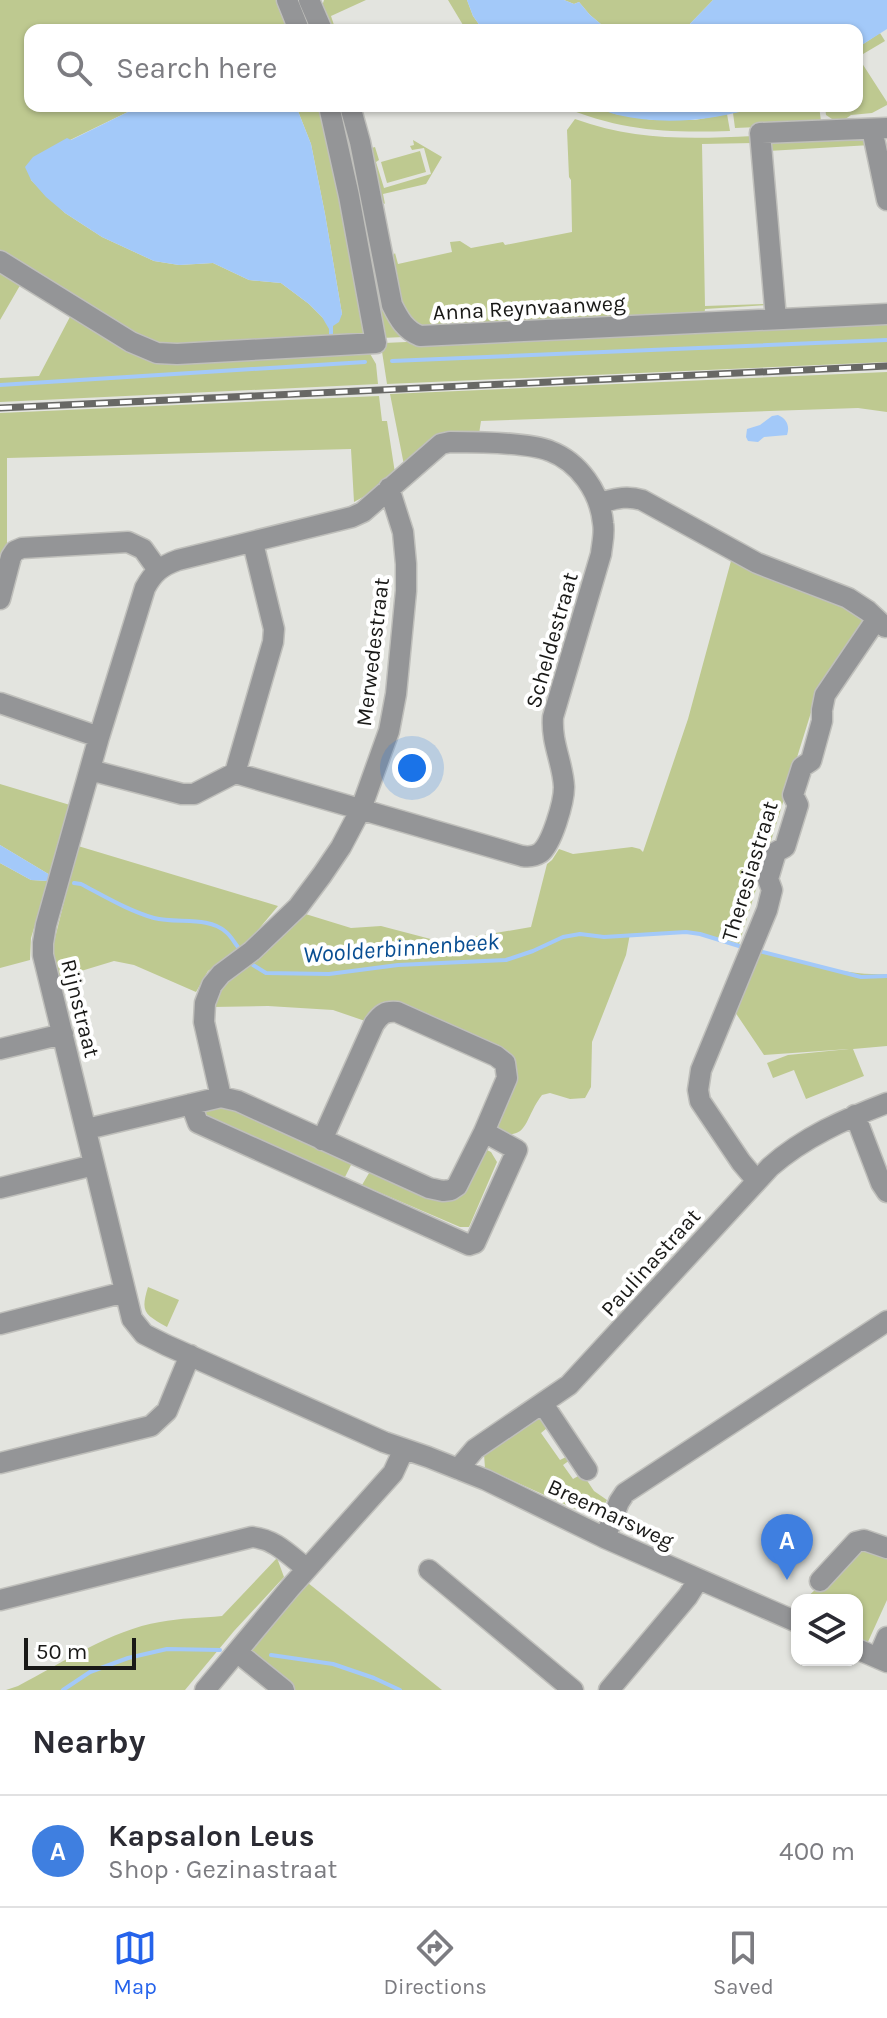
<!DOCTYPE html>
<html lang="en">
<head>
<meta charset="utf-8">
<style>
	:root { --surface:#fff; --page:#f2f2f3; --text:#2b2b33; --muted:#7c7c81; --line:#e1e1e2; --accent:#2563eb }
	body { margin:0; font-family:Karla,sans-serif; background:var(--page); color:var(--text) }
	.controls { position:absolute; right:24px; bottom:24px; display:grid; overflow:hidden; border-radius:16px; box-shadow:0 2px 6px #0004 }
	.controls button { width:72px; height:72px; display:grid; place-items:center; padding:0; border:0; border-bottom:2px solid var(--line); background:var(--surface); color:var(--text); font:40px sans-serif }
	.scale { position:absolute; left:24px; bottom:20px; width:112px; box-sizing:border-box; padding-left:8px; border:4px solid #191917; border-top:0; font-size:22px; line-height:28px; white-space:nowrap; color:#191917; -webkit-text-stroke:6px #fff; paint-order:stroke }
	.you { position:absolute; left:412px; top:768px; width:28px; height:28px; margin:-20px; border:6px solid #fff; border-radius:50%; background:#1a73e8; box-shadow:0 0 0 12px #1a73e833 }
	.badge { display:grid; place-items:center; width:52px; height:52px; border-radius:50%; background:var(--accent); color:#fff; font-size:26px; font-weight:700 }
	.pin { position:absolute; translate:-50% -66px; filter:drop-shadow(0 2px 4px #0008) }
	.pin::after { content:''; position:absolute; top:42px; width:28px; height:24px; background:inherit; clip-path:polygon(0 0,100% 0,50% 100%) }
	.list { margin:0; padding:0; list-style:none }
	h2 { display:flex; justify-content:space-between; align-items:center; height:104px; margin:0; padding:0 32px; font-size:34px }
	h2 small { font-size:26px; font-weight:400; color:var(--muted) }
	.list li { display:grid; grid-template-columns:52px 1fr auto; gap:24px; align-items:center; box-sizing:border-box; height:112px; padding:0 32px; border-top:2px solid var(--line) }
	.list b { display:block; font-size:30px; white-space:nowrap }
	.list p { margin:0; font-size:26px; white-space:nowrap; color:var(--muted) }
	.list em { font-size:26px; font-style:normal; color:var(--muted) }
	.icon { flex:none; width:44px; height:44px; fill:none; stroke:currentColor; stroke-width:2; stroke-linecap:round; stroke-linejoin:round }
	.map { position:relative; flex:none; width:887px; height:1690px; overflow:hidden }
	.search { position:absolute; background:var(--surface); box-shadow:0 2px 6px #0004; left:24px; right:24px; top:24px; height:88px; display:flex; align-items:center; gap:20px; box-sizing:border-box; padding:0 28px; border-radius:16px; color:var(--muted); font-size:30px }
	.sheet { height:216px; background:var(--surface) }
	nav { display:flex; justify-content:space-around; align-items:center; box-sizing:border-box; height:112px; border-top:2px solid var(--line); background:var(--surface); font-size:22px; color:var(--muted) }
	nav a { display:grid; justify-items:center; gap:4px }
	nav .on { color:var(--accent) }
	.map>svg:first-child { display:block }
	.green { fill:#bec990 }
	.water { fill:#a3c9f9 }
	.lines { fill:none; stroke-linecap:round; stroke-linejoin:round }
	.stream { stroke:#a3c9f9; stroke-width:4 }
	.minor-casing { stroke:#bfbfbb; stroke-width:23 }
	.minor { stroke:#949597; stroke-width:20 }
	.rail-casing { stroke:#686865; stroke-width:7 }
	.rail { stroke:#fff; stroke-width:4; stroke-dasharray:12; stroke-linecap:butt }
	.labels { text-anchor:middle; stroke-width:8; stroke-linejoin:round; paint-order:stroke }
	.street-label { font-size:22px; fill:#191917; stroke:#fff }
	.water-label { font-size:24px; font-style:italic; fill:#094e92; stroke:#fff }
</style>
</head>
<body>
<div class="map">
<svg width="887" height="1690" viewBox="0 0 887 1690">
	<rect width="100%" height="100%" fill="#e3e4df"/>
	<!-- green -->
	<path class="green" d="M0,0h281l12,30h-263v76h110l-70,34 -39,40 34,33 37,24 52,24 25,4 34,-2 36,17 32,3 28,21 22,22 11,-12 -17,-100 -14,-70 -15,-38h27l45,227 -208,16 -160,-93z
		M324,0h42l-35,16 3,9 -8,-3 -4,-16z
		M448,0h19l6,16 10,14h-17z
		M564,0h149l-29,30h-76l-18,-15 -11,-13 -5,2z
		M880,33l5,8 -27,16 29,45v3l-15,8 -21,2 -7,5 43,2 -152,6 -2,-15 29,-7h57l2,15h11v-2l-6,-4 -1,-9h32v-58z
		M332,106h13l59,231 -23,1z
		M561,106h33l21,8 38,6h42l32,-6 3,17c-64,2 -109,0 -169,-25z
		M575,119c60,22 116,20 178,17l1,7 -52,1 3,162 61,-2 1,1 -62,4 -1,7 -277,14 -10,-4 -15,-14 -12,-53 5,-6 3,11 54,-12 -2,-10 10,-1 11,7 32,-6 2,3 67,-13 -1,-52 -2,-3 -2,-47z
		M860,134l11,11 -103,6 2,-11z
		M413,140l29,17 -16,27 -43,10 2,10 -6,-4 -11,-51 7,-2 4,13 -3,2 8,26 47,-14 -7,-26 -12,2 -2,-4 4,-1z
		M420,151l6,21 -39,11 -6,-21z
		M0,268l22,14 -22,38z
		M72,313l71,42 226,-3 7,12 2,20 -378,18v-24l39,-2z
		M887,320v42l-500,22 -6,-39 3,-2z
		M887,372v40l-29,-4 -377,13 -2,13 -22,-2 -26,9 -27,24 -14,-71z
		M379,396l3,25h5l8,52 -21,18 -20,11 -3,-53 -344,9v85l-7,24v-154z
		M731,561l110,42 25,19 -53,84 -74,238 -42,-12 -67,2 -4,21 -34,87 -1,45 -6,11 -15,1 -20,-6 -8,2c-20,26 -12,50 -54,34l20,-74 -119,-53 -15,7 -6,13 -35,-12 -65,-4 -56,1 12,-30 75,-65 52,16 30,-2 61,16 89,-15 16,-63 5,-4 7,-11 14,5 59,-7 8,2 3,3 45,-133z
		M0,784l70,21 -20,70 -50,-30z
		M78,846l200,60 -30,36 -40,29 -12,21 -62,-27 -20,-4 -56,17 -5,-28 1,-8z
		M0,863l31,17 17,1 -17,57 -1,22 -30,8z
		M760,952c41,9 85,24 127,22v72l-34,3 11,27 -58,23 -12,-29 -21,8 -6,-15 21,-8 61,-6 -85,6 -29,-43z
		M227,1105l127,54 -9,18 -132,-56 -13,-12z
		M481,1147l10,5 6,10 -28,65h-9l-98,-42 10,-17 77,28z
		M148,1287l31,13 -12,27c-22,-13 -27,-14 -19,-40z
		M535,1420h7l5,8 -6,5 19,27 8,-4 2,4 -7,5 10,14 7,-4 4,1 10,15 13,9 -4,7 -21,5 -97,-44 -1,-14z
		M864,1545l23,9v46l-20,44 -10,-3v-41h-53z
		M277,1558l7,19 -50,54 -49,59h-179l12,-4c44,-23 93,-56 142,-64 20,-4 42,-4 62,-6z
		M303,1579l139,111h-153l-42,-40z"/>
	<!-- water -->
	<path class="water" d="M467,0h97l10,4 5,-2 11,13 18,15h-125l-10,-14z
		M713,0h174v29l-30,19v-18h-173z
		M140,106h156l15,38 14,70 17,100 -3,8 -6,4v3l-2,-2 -2,2 -7,-12 -13,-13 -28,-21 -32,-3 -36,-17 -34,2 -25,-4 -52,-24 -37,-24 -19,-16 -15,-17 -6,-13 8,-10 34,-19 4,2z
		M594,106h168c-46,14 -97,20 -144,9 -9,-2 -16,-6 -24,-9z
		M778,415c9,4 12,11 9,20l-23,2 -6,5 -10,-1 -2,-4 1,-8 13,-4 12,-9z
		M0,845l50,30 -2,6 -17,-1 -31,-17z"/>
	<g class="lines">
		<!-- stream -->
		<path class="stream" d="M274,30l7,-4
			M331,326v14
			M392,361l495,-21
			M0,385c122,-7 243,-16 365,-23
			M74,883l7,1c23,12 48,27 73,34 23,6 54,-2 72,14 5,4 8,10 12,15
			M759,951l102,26 26,-1
			M253,965l13,8 63,1 69,-9 108,-5 27,-9 30,-14 17,-3 24,3 82,-5 14,2 39,12
			M271,1655l62,9 41,14 26,12
			M63,1690l27,-18 38,-14 39,-9 53,1"/>
		<defs>
			<path id="minor" d="M287,0l12,30
				M309,0l13,30
				M350,106l10,36 32,163c7,14 13,25 28,31l467,-22
				M872,129l15,71
				M0,261l131,81 26,11 20,1 199,-11 -27,-147 -20,-90
				M776,319l-16,-186 127,-5
				M599,503c16,-4 27,-8 43,-3l115,63 91,35 20,13 17,16
				M0,599l11,-42 4,-6 7,-3 106,-6 15,7 15,21
				M0,703l99,34
				M90,770l92,24h12l41,-21 287,83c7,1 12,1 18,-3 12,-9 24,-51 24,-66 -1,-24 -13,-44 -11,-70l48,-163c1,-10 4,-21 2,-31 -3,-31 -24,-61 -53,-72 -22,-9 -76,-9 -100,-9l-9,2 -78,68 -11,5 -174,43c-17,6 -25,13 -33,28l-46,149 -53,188 -3,18v12l89,364 12,15 22,11 218,97 44,15 58,23 119,58 192,84
				M235,773l38,-131 1,-13 -21,-86
				M0,1049l63,-15
				M221,1097l-17,-75 1,-19 7,-18 9,-11 31,-23 46,-44 24,-32 19,-28 20,-38 28,-78 7,-37 10,-103v-27l-3,-32 -14,-44
				M191,1104l7,19 271,122 6,-2 42,-93 -33,-18
				M855,1115l26,68 6,9
				M87,1129l134,-32 17,4 191,87 14,3 8,-1 6,-4 27,-54 23,-54 -2,-15 -9,-7 -99,-44c-12,-1 -16,2 -23,12l-52,116
				M757,1181l-16,-19 -41,-61 -2,-11 3,-20 66,-160 5,-20 -4,-11 8,-27 9,-5 13,-42 -5,-10 9,-28 9,-6 11,-40v-11l3,-15 51,-75
				M0,1188l94,-23
				M0,1324l125,-32
				M543,1404l44,66
				M0,1463l151,-37 16,-15 23,-56
				M458,1469l17,-20 94,-64 201,-218c34,-30 75,-48 117,-64
				M605,1538l14,-36 6,-9 262,-172
				M429,1570l144,120
				M820,1581l36,-39 8,-2 23,8
				M0,1600l252,-63c23,2 37,18 55,32
				M857,1649l30,13
				M237,1652l47,38
				M878,1658l9,-21
				M205,1690l85,-102 103,-115 11,-24
				M609,1690l79,-94 10,-16"/>
		</defs>
		<!-- minor casing -->
		<use href="#minor" class="minor-casing"/>
		<!-- minor -->
		<use href="#minor" class="minor"/>
		<defs>
			<path id="rail" d="M0,408l887,-42"/>
		</defs>
		<!-- rail casing -->
		<use href="#rail" class="rail-casing"/>
		<!-- rail -->
		<use href="#rail" class="rail"/>
	</g>
	<g class="labels">
		<!-- street labels -->
		<g class="street-label">
			<text transform="translate(529 307) rotate(-3)" y="8">Anna Reynvaanweg</text>
			<text transform="translate(551 640) rotate(-74)" y="8">Scheldestraat</text>
			<text transform="translate(372 652) rotate(-83)" y="8">Merwedestraat</text>
			<text transform="translate(749 871) rotate(-73)" y="8">Theresiastraat</text>
			<text transform="translate(81 1008) rotate(76)" y="8">Rijnstraat</text>
			<text transform="translate(650 1262) rotate(-48)" y="8">Paulinastraat</text>
			<text transform="translate(611 1513) rotate(25)" y="8">Breemarsweg</text>
		</g>
		<!-- water labels -->
		<g class="water-label">
			<text transform="translate(401 948) rotate(-4)" y="8">Woolderbinnenbeek</text>
		</g>
	</g>
</svg>
<div class="controls">
<button><svg class="icon" aria-label="layers" viewBox="0 0 24 24"><path d="M12 4l9 5-9 5-9-5zM3 14l9 5 9-5"/></svg></button>
</div>
<div class="scale">50 m</div>
<div class="you"></div>
<div class="pin badge" style="left:787px;top:1580px;background:#3f7fe0">A</div>
<div class="search"><svg class="icon" aria-label="search" viewBox="0 0 24 24"><circle cx="10" cy="10" r="6"/><path d="M15 15l6 6"/></svg>Search here</div>
</div>
<section class="sheet">
<h2>Nearby<small></small></h2>
<ul class="list">
<li><span class="badge" style="background:#3f7fe0">A</span><div><b>Kapsalon Leus</b><p>Shop · Gezinastraat</p></div><em>400 m</em></li>
</ul>
</section>
<nav>
<a class="on"><svg class="icon" aria-label="map" viewBox="0 0 24 24"><path d="M3 6l6-2 6 2 6-2v14l-6 2-6-2-6 2zM9 4v14M15 6v14"/></svg>Map</a>
<a><svg class="icon" aria-label="directions" viewBox="0 0 24 24"><path d="M12 3l9 9-9 9-9-9zM9 14v-3h6M13 9l2 2-2 2"/></svg>Directions</a>
<a><svg class="icon" aria-label="saved" viewBox="0 0 24 24"><path d="M7 4h10v16l-5-4-5 4z"/></svg>Saved</a>
</nav>
</body>
</html>
